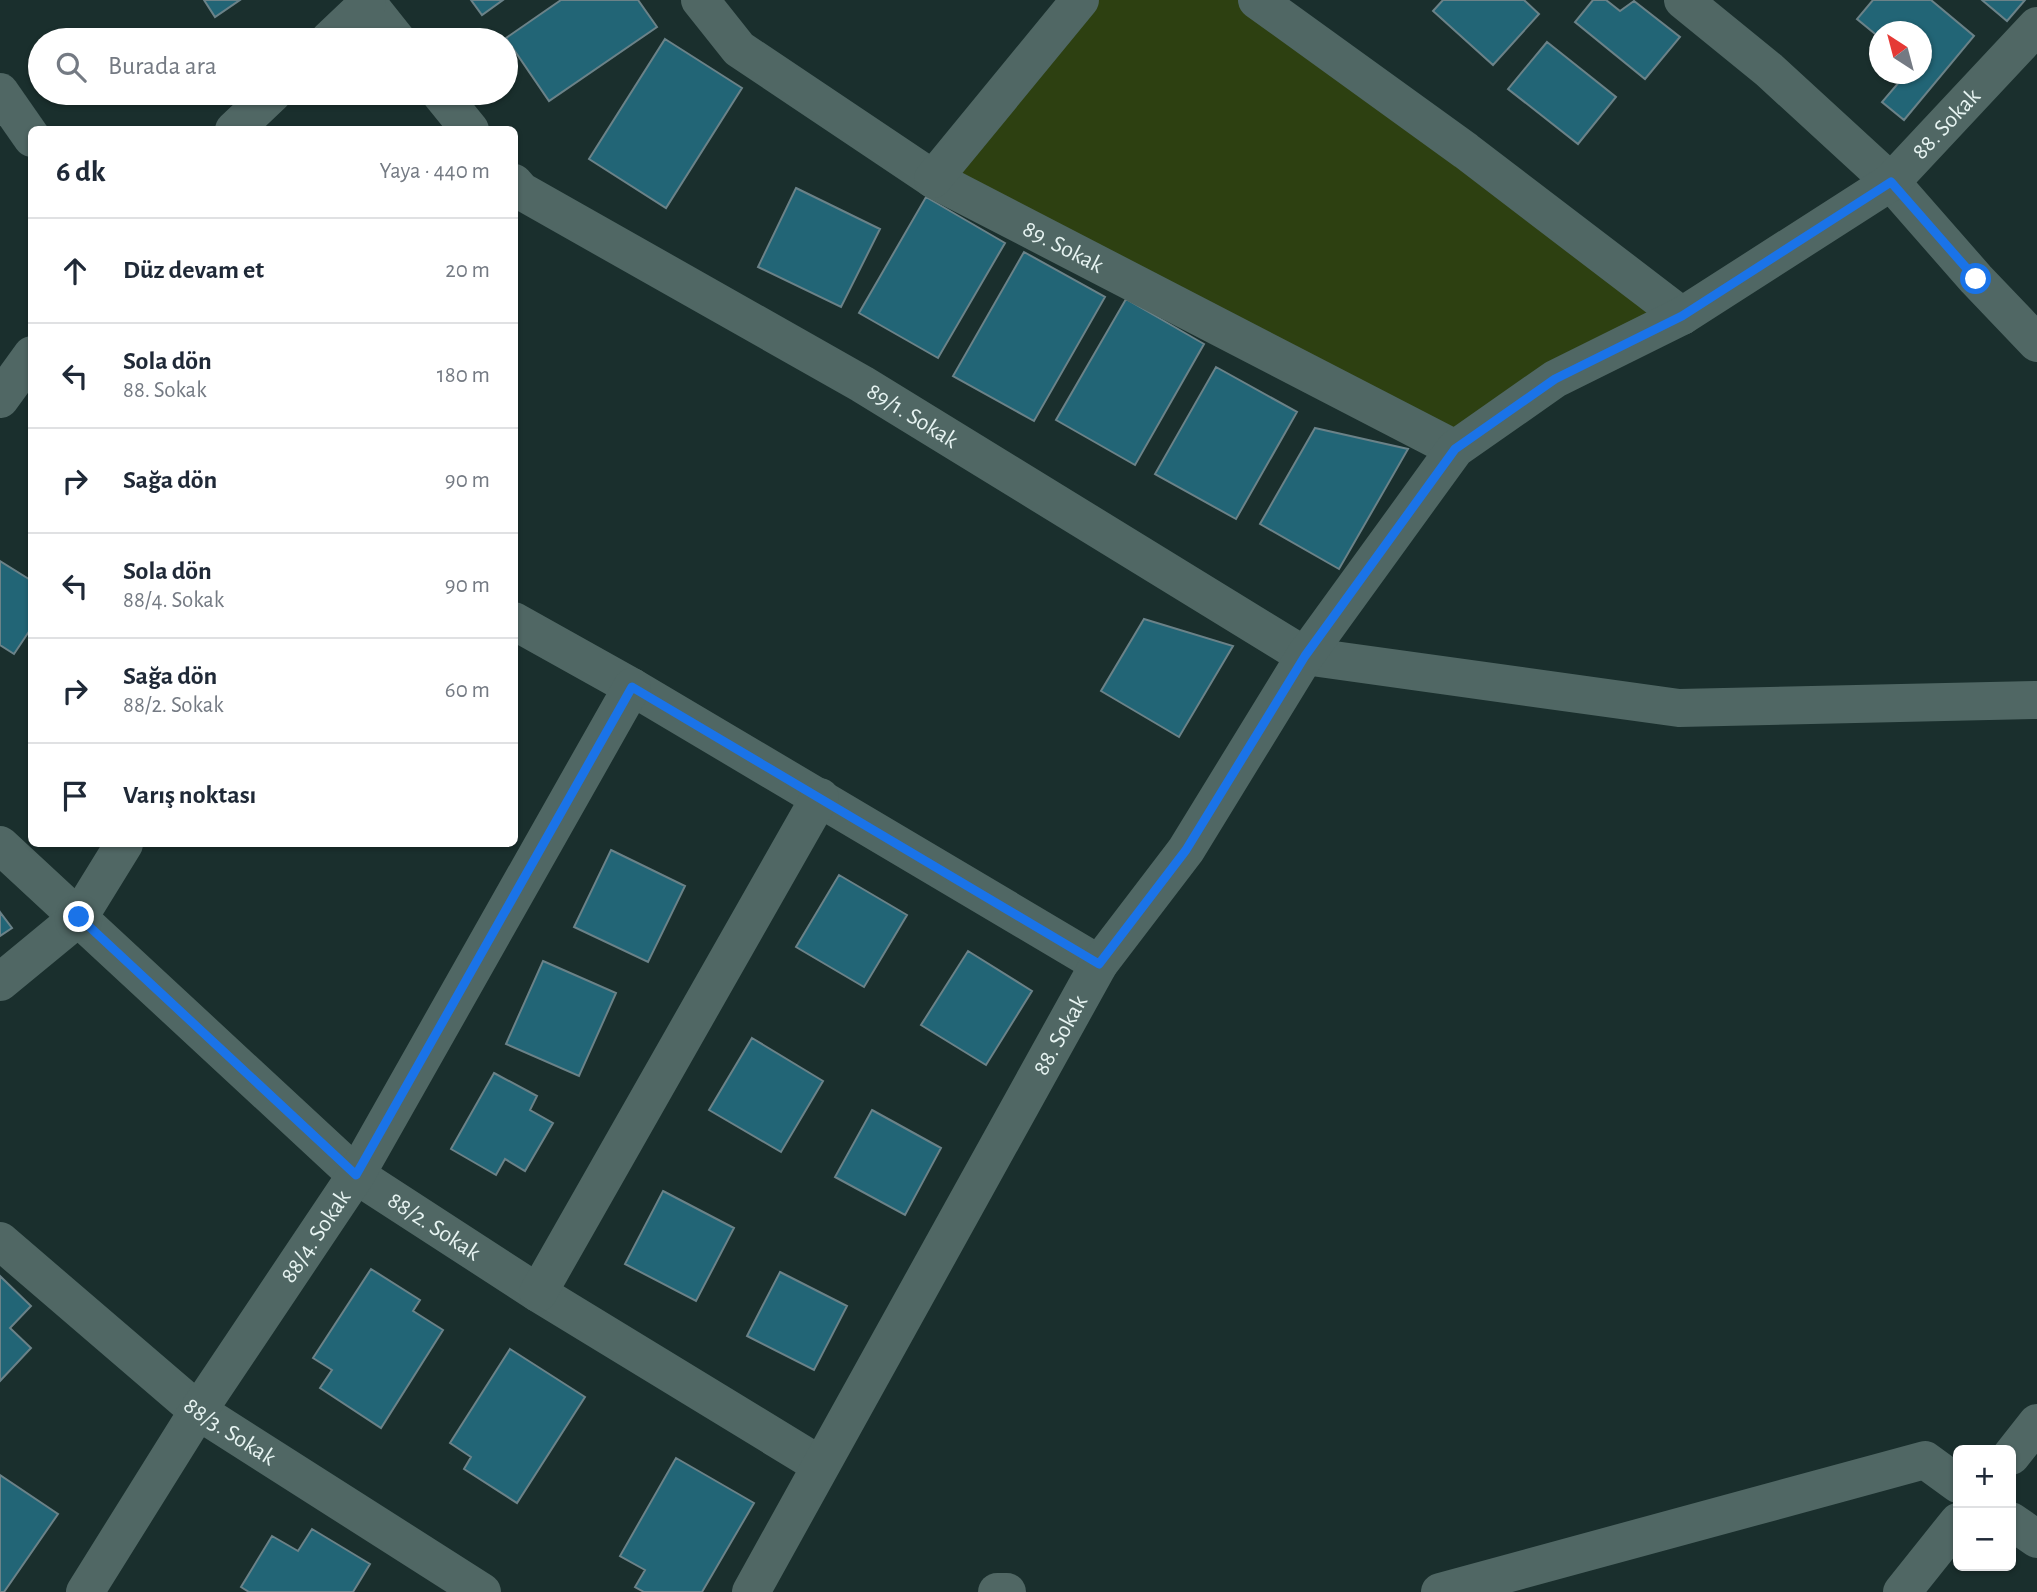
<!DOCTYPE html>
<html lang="tr">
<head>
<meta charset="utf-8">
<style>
	:root { --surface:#fff; --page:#f6f6f7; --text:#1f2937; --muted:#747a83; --line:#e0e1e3 }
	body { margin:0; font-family:"Alegreya Sans",sans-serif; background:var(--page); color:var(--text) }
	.controls { position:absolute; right:21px; bottom:21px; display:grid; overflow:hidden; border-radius:10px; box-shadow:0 2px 5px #0004 }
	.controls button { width:63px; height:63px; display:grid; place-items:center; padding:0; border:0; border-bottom:2px solid var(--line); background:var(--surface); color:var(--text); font:35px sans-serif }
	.compass { position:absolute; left:1869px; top:21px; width:63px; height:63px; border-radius:50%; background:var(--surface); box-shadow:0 2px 5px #0004; rotate:324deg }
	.stop { position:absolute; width:21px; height:21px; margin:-16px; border:5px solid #1a73e8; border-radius:50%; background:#fff }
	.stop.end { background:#1a73e8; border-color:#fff; box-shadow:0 2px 7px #0008 }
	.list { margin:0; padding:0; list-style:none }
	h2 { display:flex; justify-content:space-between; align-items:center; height:91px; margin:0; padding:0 28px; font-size:30px }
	h2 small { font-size:23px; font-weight:400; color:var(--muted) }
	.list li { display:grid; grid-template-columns:46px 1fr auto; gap:21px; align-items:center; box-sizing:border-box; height:105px; padding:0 28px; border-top:2px solid var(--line) }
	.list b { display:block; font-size:26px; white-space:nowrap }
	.list p { margin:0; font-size:23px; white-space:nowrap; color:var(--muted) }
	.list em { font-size:23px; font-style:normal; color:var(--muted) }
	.icon { flex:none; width:38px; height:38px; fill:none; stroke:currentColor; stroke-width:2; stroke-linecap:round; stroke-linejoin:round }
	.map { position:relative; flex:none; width:2037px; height:1592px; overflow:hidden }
	.search { position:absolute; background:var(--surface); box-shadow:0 2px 5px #0004; left:28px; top:28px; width:490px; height:77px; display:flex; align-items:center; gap:18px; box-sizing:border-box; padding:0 24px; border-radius:38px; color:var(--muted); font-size:26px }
	.panel { position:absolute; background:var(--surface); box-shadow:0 2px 5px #0004; left:28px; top:126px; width:490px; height:721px; border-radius:10px }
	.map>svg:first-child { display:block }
	.green { fill:#2d4011 }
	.building { fill:#226576; stroke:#6b8288; stroke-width:2 }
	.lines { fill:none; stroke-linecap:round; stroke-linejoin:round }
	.minor { stroke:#506764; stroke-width:38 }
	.route { stroke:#1a73e8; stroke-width:9 }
	.labels { text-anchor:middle; stroke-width:7; stroke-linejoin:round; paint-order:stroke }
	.street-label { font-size:24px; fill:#e6f3f1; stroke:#0c1515 }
</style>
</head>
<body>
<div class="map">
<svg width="2037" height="1592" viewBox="0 0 2037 1592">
	<rect width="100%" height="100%" fill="#1a2f2d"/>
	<!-- green -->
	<path class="green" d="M1090,0h148l421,314 -207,120 -503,-258z"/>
	<!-- building -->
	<path class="building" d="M204,0h36l-25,17z
		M471,0h32l-21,15z
		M561,0h77l19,27 -108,74 -43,-63z
		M1443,0h81l15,14 -46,51 -60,-54z
		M1593,0h13l14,11 14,-10 46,36 -35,42 -70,-57z
		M1873,0h58l43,36 -70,84 -22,-18 24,-28h16v-42h-42v6l-23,-19z
		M1982,0h43l-18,21z
		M665,39l77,49 -76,120 -77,-49z
		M1547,42l69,55 -38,47 -70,-55z
		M796,188l84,41 -39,78 -83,-40z
		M926,197l79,46 -67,115 -79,-45z
		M1024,252l81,45 -71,124 -81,-45z
		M1126,299l78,45 -69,121 -79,-45z
		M1216,367l81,45 -61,107 -81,-45z
		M1315,428l93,21 -69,120 -79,-45z
		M0,561l32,20v46l-18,27 -14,-9z
		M1144,619l89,27 -54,91 -78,-46z
		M611,850l74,36 -37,76 -74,-35z
		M839,875l68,40 -43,72 -68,-40z
		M0,912l12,16 -12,8z
		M968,951l64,40 -46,74 -65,-40z
		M543,961l73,32 -37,83 -73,-32z
		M752,1038l71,43 -42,71 -72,-42z
		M494,1073l43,23 -7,14 23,13 -28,48 -20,-12 -9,16 -45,-26z
		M872,1110l69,38 -36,67 -70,-38z
		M663,1191l71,37 -38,73 -71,-37z
		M371,1269l49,31 -7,11 30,19 -62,98 -61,-40 12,-18 -19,-12z
		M780,1272l67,34 -33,64 -67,-34z
		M0,1276l31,30 -21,22 21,20 -31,33z
		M510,1349l75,48 -68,106 -53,-34 7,-12 -21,-14z
		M676,1458l78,45 -52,89h-58l-9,-5 10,-17 -25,-14z
		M0,1475l58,39 -54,78h-4z
		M312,1529l58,35 -17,28h-104l-8,-5 31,-51 26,15z"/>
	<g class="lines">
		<!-- minor -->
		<g class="minor">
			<path d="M365,0l32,40"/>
			<path id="s1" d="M700,0l39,49 194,130 522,270"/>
			<path d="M1257,0l209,151 216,165"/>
			<path d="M1683,0l86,70 122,112 85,97 61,64"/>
			<path d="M329,40l38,-36"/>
			<path d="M0,92l32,46"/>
			<path d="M440,93l30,37"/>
			<path d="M234,130l39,-37"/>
			<path d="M933,179l147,-179"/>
			<path id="s2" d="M514,183l7,8 341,193 443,272 374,52 358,-8"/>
			<path d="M0,399l32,-44"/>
			<path d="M514,621l118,66 467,277"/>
			<path id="s3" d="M0,845l356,330 182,118 282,172"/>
			<path d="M0,982l79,-65 45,-73"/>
			<path id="s4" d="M0,1241l198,170 284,181"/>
			<path d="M538,1293l282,-496"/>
			<path d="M2011,1456l26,-33"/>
			<path d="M2011,1521l26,18"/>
			<path id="s5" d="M85,1592l113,-181 158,-236 276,-488"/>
			<path id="s6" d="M751,1592l348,-628 87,-114 119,-194 150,-207 100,-70 127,-63 209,-134 146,-156"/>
			<path d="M997,1592h10"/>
			<path d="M1440,1592l485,-132 33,24"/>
			<path d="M1902,1592l56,-70"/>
		</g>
	</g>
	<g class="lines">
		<!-- route -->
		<path class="route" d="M79,917l277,258 276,-488 467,277 87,-114 119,-194 150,-207 100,-70 127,-63 209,-134 85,97"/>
	</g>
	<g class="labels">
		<!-- street labels -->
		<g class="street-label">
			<text dy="8" stroke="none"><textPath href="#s6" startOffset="1937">88. Sokak</textPath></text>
			<text dy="8" stroke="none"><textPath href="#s1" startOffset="443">89. Sokak</textPath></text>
			<text dy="8" stroke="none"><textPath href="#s2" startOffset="462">89/1. Sokak</textPath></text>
			<text dy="8" stroke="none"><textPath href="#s6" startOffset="637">88. Sokak</textPath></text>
			<text dy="8" stroke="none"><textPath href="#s3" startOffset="579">88/2. Sokak</textPath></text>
			<text dy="8" stroke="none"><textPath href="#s5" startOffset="424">88/4. Sokak</textPath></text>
			<text dy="8" stroke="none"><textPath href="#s4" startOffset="299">88/3. Sokak</textPath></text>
		</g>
	</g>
</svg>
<div class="controls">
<button>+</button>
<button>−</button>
</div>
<svg class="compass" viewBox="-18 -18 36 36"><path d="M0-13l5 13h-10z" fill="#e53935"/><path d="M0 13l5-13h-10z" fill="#747a83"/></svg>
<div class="stop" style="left:1976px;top:279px"></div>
<div class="stop end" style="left:79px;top:917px"></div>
<div class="search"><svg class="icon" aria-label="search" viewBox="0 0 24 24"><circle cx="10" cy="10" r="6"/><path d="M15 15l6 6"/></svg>Burada ara</div>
<section class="panel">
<h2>6 dk<small>Yaya · 440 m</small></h2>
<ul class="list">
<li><svg class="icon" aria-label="ahead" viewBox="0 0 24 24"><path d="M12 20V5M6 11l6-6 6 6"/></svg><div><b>Düz devam et</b></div><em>20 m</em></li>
<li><svg class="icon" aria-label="left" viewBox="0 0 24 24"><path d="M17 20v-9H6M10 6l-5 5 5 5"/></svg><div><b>Sola dön</b><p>88. Sokak</p></div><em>180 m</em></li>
<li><svg class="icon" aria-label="right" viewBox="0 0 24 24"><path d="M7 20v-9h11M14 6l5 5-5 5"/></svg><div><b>Sağa dön</b></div><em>90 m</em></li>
<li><svg class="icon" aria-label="left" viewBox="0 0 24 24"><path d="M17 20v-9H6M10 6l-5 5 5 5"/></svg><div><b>Sola dön</b><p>88/4. Sokak</p></div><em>90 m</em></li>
<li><svg class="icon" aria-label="right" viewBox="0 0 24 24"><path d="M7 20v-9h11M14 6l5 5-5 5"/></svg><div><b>Sağa dön</b><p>88/2. Sokak</p></div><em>60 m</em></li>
<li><svg class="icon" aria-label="arrive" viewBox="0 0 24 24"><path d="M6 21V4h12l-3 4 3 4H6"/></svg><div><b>Varış noktası</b></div></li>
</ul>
</section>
</div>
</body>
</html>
